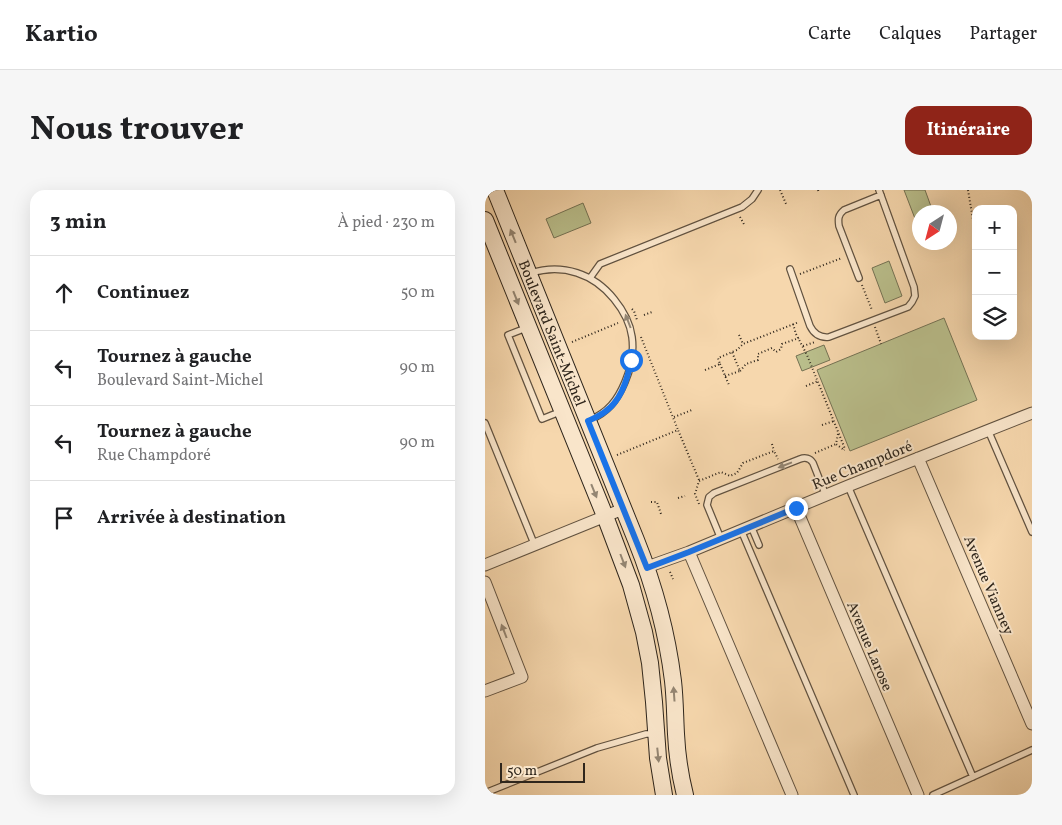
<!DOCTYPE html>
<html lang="fr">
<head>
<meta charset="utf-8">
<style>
	:root { --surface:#fff; --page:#f6f6f6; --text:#202124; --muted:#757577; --line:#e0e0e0; --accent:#8f2418 }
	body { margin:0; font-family:Vollkorn,serif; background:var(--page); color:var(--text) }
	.controls { position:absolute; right:15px; top:15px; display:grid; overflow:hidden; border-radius:10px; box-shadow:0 5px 20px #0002 }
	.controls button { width:45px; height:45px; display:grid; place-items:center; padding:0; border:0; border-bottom:1px solid var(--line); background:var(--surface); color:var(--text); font:25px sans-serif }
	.compass { position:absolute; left:427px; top:15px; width:45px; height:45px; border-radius:50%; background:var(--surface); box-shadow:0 5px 20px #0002; rotate:216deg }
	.scale { position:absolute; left:15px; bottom:12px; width:85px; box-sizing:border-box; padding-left:5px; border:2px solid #2f261c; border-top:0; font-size:14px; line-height:18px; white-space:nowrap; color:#2f261c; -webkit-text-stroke:4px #f9e5ca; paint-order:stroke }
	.stop { position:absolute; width:15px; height:15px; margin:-11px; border:4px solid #1a73e8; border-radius:50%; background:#fff }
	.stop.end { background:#1a73e8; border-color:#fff; box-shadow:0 1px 5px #0008 }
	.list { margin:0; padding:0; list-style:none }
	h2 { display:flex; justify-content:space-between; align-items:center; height:65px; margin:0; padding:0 20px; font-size:21px }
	h2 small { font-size:16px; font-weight:400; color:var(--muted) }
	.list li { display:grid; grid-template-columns:32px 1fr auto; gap:15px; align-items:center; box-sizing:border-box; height:75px; padding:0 20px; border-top:1px solid var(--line) }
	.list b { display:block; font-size:19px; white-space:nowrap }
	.list p { margin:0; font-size:16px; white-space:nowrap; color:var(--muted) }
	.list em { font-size:16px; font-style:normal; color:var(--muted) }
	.icon { flex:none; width:28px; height:28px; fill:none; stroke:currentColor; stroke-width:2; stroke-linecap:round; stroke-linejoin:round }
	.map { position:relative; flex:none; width:547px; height:605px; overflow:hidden; border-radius:15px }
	header { display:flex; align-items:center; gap:30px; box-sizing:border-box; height:70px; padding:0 25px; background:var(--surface); border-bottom:1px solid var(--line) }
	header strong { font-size:24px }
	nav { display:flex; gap:28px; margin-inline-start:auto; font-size:18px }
	.intro { display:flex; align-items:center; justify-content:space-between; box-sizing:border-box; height:120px; padding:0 30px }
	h1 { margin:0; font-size:35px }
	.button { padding:12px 22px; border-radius:15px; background:var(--accent); color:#fff; font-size:18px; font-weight:700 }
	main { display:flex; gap:30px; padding:0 30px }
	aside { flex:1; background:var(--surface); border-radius:15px; box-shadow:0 5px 20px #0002 }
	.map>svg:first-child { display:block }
	.green { fill:#babf8c; stroke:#747254 }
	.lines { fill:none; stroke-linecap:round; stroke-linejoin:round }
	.service-casing { stroke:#615240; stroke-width:8 }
	.minor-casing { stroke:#615240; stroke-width:13 }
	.secondary-casing { stroke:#2f261c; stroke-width:18 }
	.path { stroke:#2f261c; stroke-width:2; stroke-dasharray:1 2.5; stroke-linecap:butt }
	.service { stroke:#f9e5ca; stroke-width:5.5 }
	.minor { stroke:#f9e5ca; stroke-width:11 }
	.secondary { stroke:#f9e5ca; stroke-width:16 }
	.oneway { fill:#948673 }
	.route { stroke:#1a73e8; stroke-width:6 }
	.labels { text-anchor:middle; stroke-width:4; stroke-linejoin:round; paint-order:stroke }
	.street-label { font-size:15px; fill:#2f261c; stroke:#f9e5ca }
</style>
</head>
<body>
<header>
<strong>Kartio</strong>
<nav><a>Carte</a><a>Calques</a><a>Partager</a></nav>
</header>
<div class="intro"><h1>Nous trouver</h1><a class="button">Itinéraire</a></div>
<main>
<aside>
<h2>3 min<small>À pied · 230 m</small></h2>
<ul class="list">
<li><svg class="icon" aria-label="ahead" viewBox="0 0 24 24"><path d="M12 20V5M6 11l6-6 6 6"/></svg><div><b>Continuez</b></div><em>50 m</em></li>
<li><svg class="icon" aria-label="left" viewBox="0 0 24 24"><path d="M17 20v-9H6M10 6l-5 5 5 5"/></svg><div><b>Tournez à gauche</b><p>Boulevard Saint-Michel</p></div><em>90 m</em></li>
<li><svg class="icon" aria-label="left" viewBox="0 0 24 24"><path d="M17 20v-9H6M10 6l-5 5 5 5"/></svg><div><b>Tournez à gauche</b><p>Rue Champdoré</p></div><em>90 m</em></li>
<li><svg class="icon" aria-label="arrive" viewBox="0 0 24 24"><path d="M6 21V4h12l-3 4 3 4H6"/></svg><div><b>Arrivée à destination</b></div></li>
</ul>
</aside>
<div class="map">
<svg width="547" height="605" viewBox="0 0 547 605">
	<rect width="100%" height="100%" fill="#f6d7ad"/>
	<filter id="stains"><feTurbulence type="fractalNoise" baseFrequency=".004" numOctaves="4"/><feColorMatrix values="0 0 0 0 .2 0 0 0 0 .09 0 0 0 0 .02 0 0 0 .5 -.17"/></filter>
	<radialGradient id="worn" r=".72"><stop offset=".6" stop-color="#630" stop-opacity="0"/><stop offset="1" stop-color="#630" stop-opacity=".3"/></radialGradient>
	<!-- green -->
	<path class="green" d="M419,0h21l8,22h-14v17z
		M98,13l8,20 -37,15 -8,-19z
		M404,71l13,35 -17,7 -13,-35z
		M459,128l33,82 -127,51 -33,-81z
		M339,155l6,15 -28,11 -6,-15z"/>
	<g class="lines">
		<defs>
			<path id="service" d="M305,79l20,57c4,8 10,12 19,11l79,-30 4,-5 3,-6 -1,-9 -35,-97
				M46,83c32,-10 63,1 83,26 9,11 16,23 18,38 2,15 -1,31 -7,45 -8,19 -17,30 -35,38
				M105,88l10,-14 142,-57 10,-8 6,-9
				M374,88l-20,-52c-1,-7 -1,-11 5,-16l37,-15
				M41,138l-18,7 34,84 20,-8
				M0,233l50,123
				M503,240l44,102
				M363,296l125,291
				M266,336l8,19
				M256,340l113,265
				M236,349l-14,-34 2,-8 5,-4 86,-34c5,-2 10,-1 13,4l13,33
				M0,603l112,-45 49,-14h9
				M448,605l99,-45"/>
			<path id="minor" d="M433,268l114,266
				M311,318l122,287
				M204,362l103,243
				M0,375l138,-56
				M162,377l42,-15 159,-66 184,-73
				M0,392l37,95 -37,14"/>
			<path id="secondary" d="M10,0l141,350c18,45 31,92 37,141 2,17 2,35 3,53 1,21 4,41 9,61
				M0,30l120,296 26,69 13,47 6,31 4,39 4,56 6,37"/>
		</defs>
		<!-- service casing -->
		<use href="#service" class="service-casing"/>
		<!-- minor casing -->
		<use href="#minor" class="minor-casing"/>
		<!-- secondary casing -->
		<use href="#secondary" class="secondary-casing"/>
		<!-- path -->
		<path class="path" d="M295,0l7,16
			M333,0l1,3
			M483,0l6,36
			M255,27l5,9
			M315,84l42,-16
			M377,95l10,25
			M147,119l2,2 3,9
			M159,125l8,-3
			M308,134l3,10 11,21 38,94 -1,1
			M390,137l6,17
			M254,145l4,9
			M156,147l37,93
			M87,152l46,-19
			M318,156l12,-4
			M235,174l9,21
			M220,180l15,-6 -2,-6 19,-8 6,-6 56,-22
			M255,181l6,-7 12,-4v-6l14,-6 4,4 5,-3 1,-5 17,-6
			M240,186l15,-5 -8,-19
			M321,196l12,-5
			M189,227l18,-7
			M337,235l12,-4
			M353,244l-2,10 8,6
			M287,254l2,7
			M330,263l21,-9
			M132,265l61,-25 21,50
			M193,308l7,-2
			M166,312h6l4,12
			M214,314l-4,-10 4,-13 22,-9 9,4 7,-3 6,-10 31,-12 4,8
			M185,382l3,7"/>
		<!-- service -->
		<use href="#service" class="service"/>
		<!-- minor -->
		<use href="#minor" class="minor"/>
		<!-- secondary -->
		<use href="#secondary" class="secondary"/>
	</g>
	<!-- one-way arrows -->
	<defs><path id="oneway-solid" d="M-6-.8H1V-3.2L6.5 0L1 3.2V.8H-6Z" transform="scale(1.25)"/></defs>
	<g class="oneway">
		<use href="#oneway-solid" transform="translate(28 46) rotate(-112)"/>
		<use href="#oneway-solid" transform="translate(31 108) rotate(68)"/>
		<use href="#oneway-solid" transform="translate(143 131) rotate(-111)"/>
		<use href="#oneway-solid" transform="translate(300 275) rotate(159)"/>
		<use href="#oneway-solid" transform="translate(109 301) rotate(68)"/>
		<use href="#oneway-solid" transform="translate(138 371) rotate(69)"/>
		<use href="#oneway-solid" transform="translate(19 441) rotate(-111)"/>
		<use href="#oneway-solid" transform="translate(189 504) rotate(-94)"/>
		<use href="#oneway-solid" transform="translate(173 565) rotate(84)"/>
	</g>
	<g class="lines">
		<!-- route -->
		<path class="route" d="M146,170c-3,18 -10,40 -25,51 -6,5 -12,7 -18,10l59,147 42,-16 107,-44"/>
	</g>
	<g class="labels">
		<!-- street labels -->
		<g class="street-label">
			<text transform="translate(67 143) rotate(68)" y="5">Boulevard Saint-Michel</text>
			<text transform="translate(377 275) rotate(-22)" y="5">Rue Champdoré</text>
			<text transform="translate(504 395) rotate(67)" y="5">Avenue Vianney</text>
			<text transform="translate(385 456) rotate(67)" y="5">Avenue Larose</text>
		</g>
	</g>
	<rect width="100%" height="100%" filter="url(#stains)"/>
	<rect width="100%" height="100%" fill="url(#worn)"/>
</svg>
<div class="controls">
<button>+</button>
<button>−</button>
<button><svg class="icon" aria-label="layers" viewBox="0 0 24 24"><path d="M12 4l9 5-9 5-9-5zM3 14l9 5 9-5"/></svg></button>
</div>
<svg class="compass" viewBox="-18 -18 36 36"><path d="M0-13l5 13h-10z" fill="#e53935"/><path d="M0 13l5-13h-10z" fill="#757577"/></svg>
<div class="scale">50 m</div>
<div class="stop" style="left:146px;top:170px"></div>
<div class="stop end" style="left:311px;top:318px"></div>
</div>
</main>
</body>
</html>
